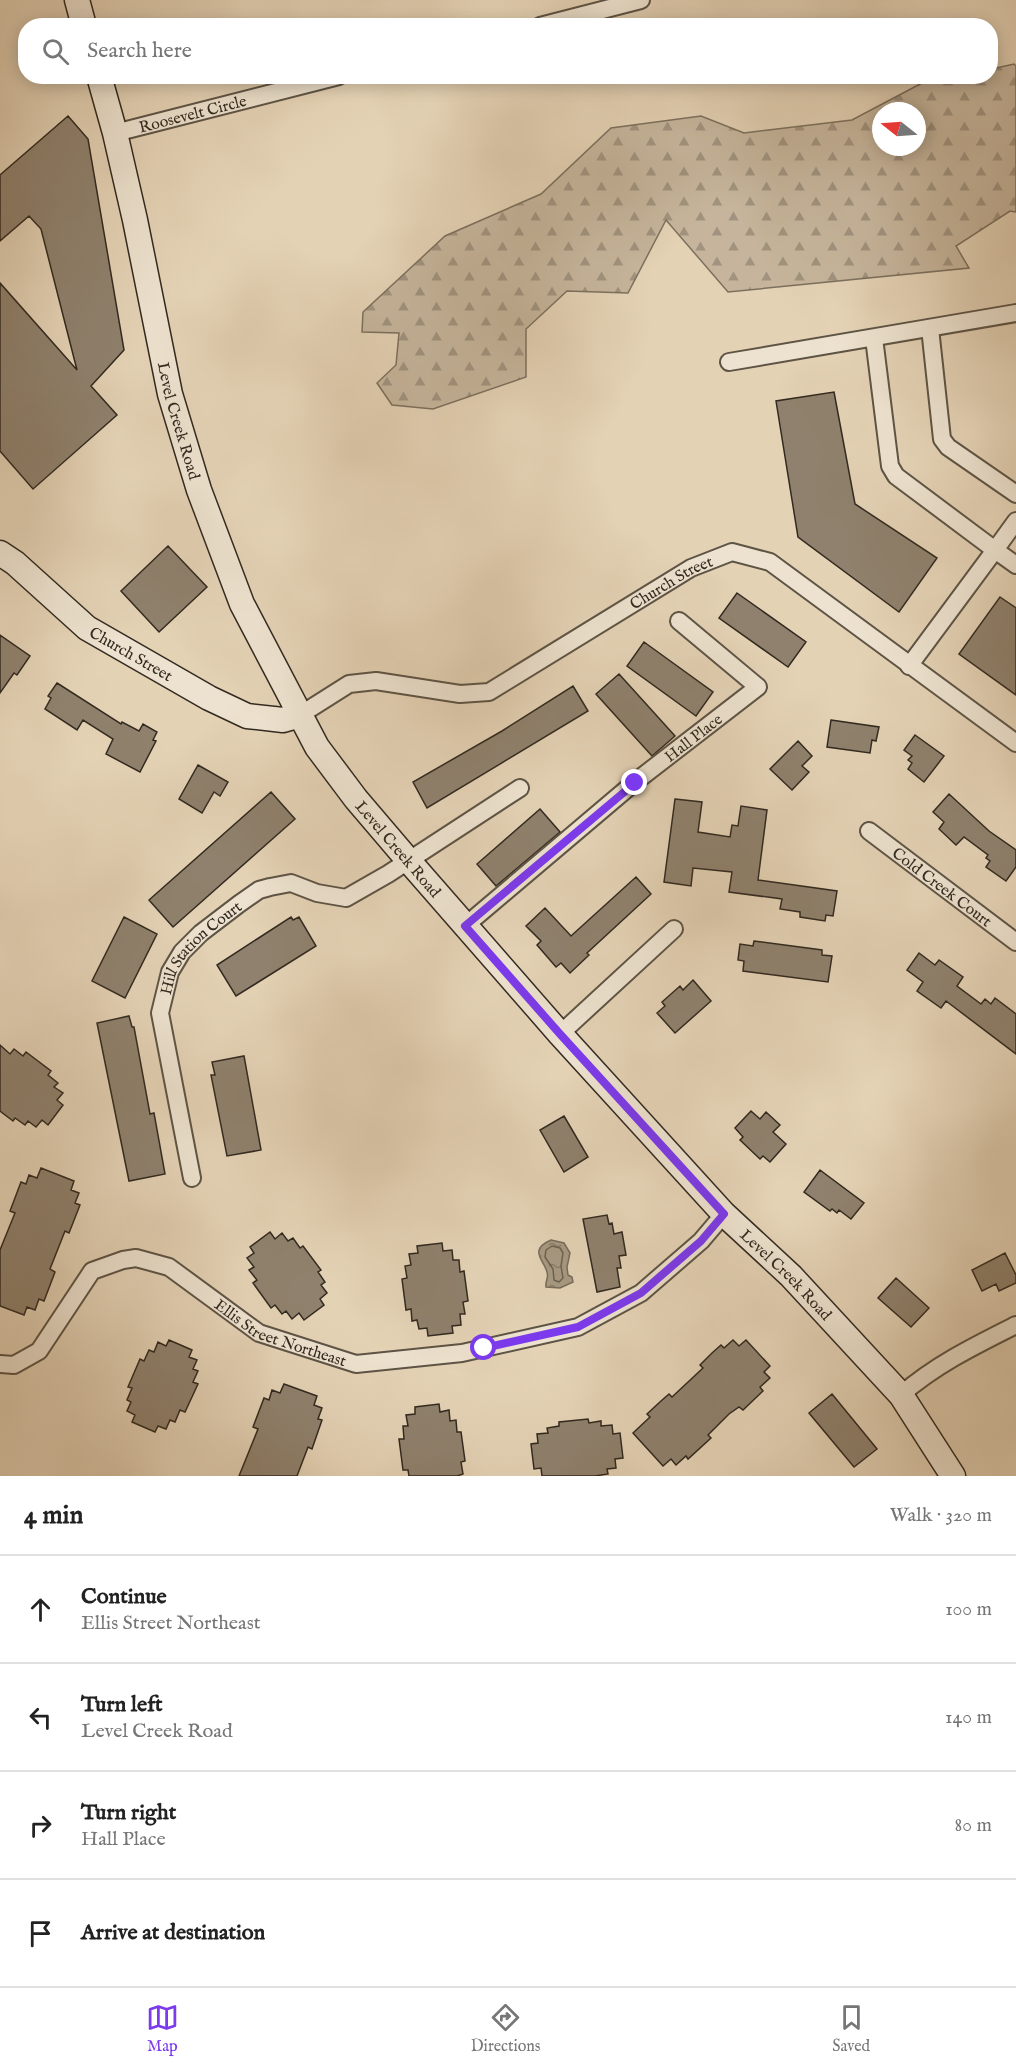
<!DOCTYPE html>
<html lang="en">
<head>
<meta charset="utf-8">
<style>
	:root { --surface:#fff; --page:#f6f6f6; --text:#222; --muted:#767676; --line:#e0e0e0; --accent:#7c3aed }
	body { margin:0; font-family:"IM FELL English",serif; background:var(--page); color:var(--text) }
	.compass { position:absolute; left:872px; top:102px; width:54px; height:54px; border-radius:50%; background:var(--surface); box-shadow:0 3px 15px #0003; rotate:287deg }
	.stop { position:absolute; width:18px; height:18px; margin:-14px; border:4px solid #7c3aed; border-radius:50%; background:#fff }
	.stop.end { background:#7c3aed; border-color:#fff; box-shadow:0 2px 6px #0008 }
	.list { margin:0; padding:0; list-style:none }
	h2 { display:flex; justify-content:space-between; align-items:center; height:78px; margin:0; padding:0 24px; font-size:26px }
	h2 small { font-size:20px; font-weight:400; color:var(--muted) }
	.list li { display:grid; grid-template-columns:39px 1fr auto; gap:18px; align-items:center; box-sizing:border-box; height:108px; padding:0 24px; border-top:2px solid var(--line) }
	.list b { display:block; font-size:22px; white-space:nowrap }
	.list p { margin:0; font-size:20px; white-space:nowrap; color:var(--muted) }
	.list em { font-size:20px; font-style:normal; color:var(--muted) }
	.icon { flex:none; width:33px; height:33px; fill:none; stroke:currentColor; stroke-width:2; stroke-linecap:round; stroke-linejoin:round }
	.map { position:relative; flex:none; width:1016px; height:1476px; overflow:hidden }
	.search { position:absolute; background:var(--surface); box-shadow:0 3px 15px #0003; left:18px; right:18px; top:18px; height:66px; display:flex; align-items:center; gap:15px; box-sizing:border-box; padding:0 21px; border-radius:24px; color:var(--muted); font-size:22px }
	.sheet { height:510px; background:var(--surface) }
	nav { display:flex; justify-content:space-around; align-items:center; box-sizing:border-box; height:84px; border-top:2px solid var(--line); background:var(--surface); font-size:16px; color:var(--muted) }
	nav a { display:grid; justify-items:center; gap:3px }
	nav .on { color:var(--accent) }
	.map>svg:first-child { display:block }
	.forest { fill:url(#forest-firs); stroke:#7c705e; stroke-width:1.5; fill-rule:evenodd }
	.water { fill:url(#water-ripples); stroke:#786d5b; stroke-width:1.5 }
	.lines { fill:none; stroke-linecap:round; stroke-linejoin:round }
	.shore { stroke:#6c6251; stroke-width:1.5 }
	.building { fill:#8f816d; stroke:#322a20; stroke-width:1.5 }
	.street-casing { stroke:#5e5445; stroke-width:20 }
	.secondary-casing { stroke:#322a20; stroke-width:27 }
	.street { stroke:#ede2cf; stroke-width:16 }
	.secondary { stroke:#ede2cf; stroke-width:24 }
	.route { stroke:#7c3aed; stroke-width:8 }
	.labels { text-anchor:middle; stroke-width:4.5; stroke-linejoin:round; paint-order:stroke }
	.street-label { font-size:16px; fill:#322a20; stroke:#ede2cf }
</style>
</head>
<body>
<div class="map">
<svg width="1016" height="1476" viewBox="0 0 1016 1476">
	<defs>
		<pattern id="forest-firs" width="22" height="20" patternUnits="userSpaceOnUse" patternTransform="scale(1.5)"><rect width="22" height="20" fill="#c6b59c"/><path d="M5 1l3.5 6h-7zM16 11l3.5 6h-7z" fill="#a1937f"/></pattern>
		<pattern id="water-ripples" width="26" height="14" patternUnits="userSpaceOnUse" patternTransform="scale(1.5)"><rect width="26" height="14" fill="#a79982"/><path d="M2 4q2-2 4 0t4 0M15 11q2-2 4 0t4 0" fill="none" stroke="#897d6a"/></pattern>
	</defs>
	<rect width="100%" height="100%" fill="#e4d2b5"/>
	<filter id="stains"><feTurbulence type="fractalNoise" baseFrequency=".00333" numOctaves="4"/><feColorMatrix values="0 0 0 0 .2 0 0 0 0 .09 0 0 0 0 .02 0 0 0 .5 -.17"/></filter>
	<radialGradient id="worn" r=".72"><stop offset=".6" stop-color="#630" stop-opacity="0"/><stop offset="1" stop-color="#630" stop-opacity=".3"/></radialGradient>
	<!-- forest -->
	<path class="forest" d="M1014,64l2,2v146l-6,-1 -54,35 13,22 -241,24 -62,-72 -38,73 -61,-2 -41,38v48l-93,32 -41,-4 -15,-22 19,-18 3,-32 -37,-1 1,-20 82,-76 96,-42 70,-66 90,-12 43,17 108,-13 70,-37 33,-6 35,-1 1,-7zM881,111h36v36h-36z"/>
	<!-- water -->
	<path class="water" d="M551,1240l13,3 6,10 -3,14 1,8 4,2 1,5 -13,6 -14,-1c-1,-6 3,-9 1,-15 -3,-12 -19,-22 4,-32z"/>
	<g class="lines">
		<!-- shore -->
		<path class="shore" d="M552,1246l8,2 3,5 -2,13 2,12 -4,4 -5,-2 -1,-11 -8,-12 1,-7z"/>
	</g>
	<!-- building -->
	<path class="building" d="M68,116l20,23 36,211 -33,36 26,29 -84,74 -33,-38v-168l77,87 -36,-141 -12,-13 -29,25v-66z
		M834,392l21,112 82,54 -38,54 -101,-75 -22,-136z
		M168,546l39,41 -48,45 -38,-41z
		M737,593l69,49 -18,25 -69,-49z
		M1000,597l16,11v87l-57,-41z
		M0,635l30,21 -13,19 -3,-2 -14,20z
		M644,642l69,50 -17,24 -69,-50z
		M619,674l56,62 -23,20 -56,-62z
		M57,683l64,41 1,-2 17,9 4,-7 14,8 -4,8 3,1 -16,31 -34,-18 7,-15 -30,-19 -6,10 -32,-21 6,-11 -3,-2z
		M573,686l15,25 -161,97 -14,-26 89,-51z
		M831,720l48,7 -3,14 -4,-1 -2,13 -43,-6z
		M915,735l29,21 -20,26 -16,-13 4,-6 -4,-3 4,-4 -8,-6z
		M798,741l14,15 -10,10 7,6 -17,18 -22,-21z
		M198,765l30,17 -8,14 -6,-4 -12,21 -23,-14z
		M271,792l24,27 -122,108 -24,-27z
		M949,794l40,37 27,19v17l-10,14 -20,-14 4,-6 -4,-3 2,-3 -24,-18 -8,8 -17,-16 5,-7 -11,-10z
		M675,799l27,3 -4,30 32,5 2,-12 6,1 3,-20 26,4 -9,70 79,11 -4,25 -7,-1 -1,6 -25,-4v-5l-20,-3 2,-10 -53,-7 3,-20 -39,-4 -2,18 -27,-4z
		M540,809l20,23 -64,54 -19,-22z
		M636,877l15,17 -64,59 2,2 -19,18 -9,-10 -5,4 -19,-22 4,-4 -15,-15 19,-18 26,28z
		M124,917l33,17 -32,64 -33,-17z
		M291,917l2,3 6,-3 17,29 -80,50 -19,-31z
		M754,941l68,9v5l10,1 -4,26 -85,-11 1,-10 -6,-1 2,-16 13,2z
		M919,953l16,12 4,-5 24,17 -6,9 24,18 4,-5 6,5 4,-6 21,16v40l-70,-53 -5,7 -24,-17 6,-9 -16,-12z
		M693,980l18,21 -36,32 -18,-20 8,-7 -3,-4 18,-16 3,4z
		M129,1016l3,11h2l16,87 4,-1 11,61 -36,7 -32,-158z
		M0,1045l10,9 4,-5 9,7 3,-4 25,19 -3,4 10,8 -4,4 9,6 -6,7 6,5 -15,20 -6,-5 -6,7 -8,-6 -3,4 -10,-7 -2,3 -13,-10z
		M244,1056l17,94 -34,6 -16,-81h4l-3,-13z
		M751,1111l9,8 6,-7 14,13 -7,7 13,12 -16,18 -7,-6 -3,3 -20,-19 3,-3 -8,-9z
		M564,1116l24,41 -24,15 -24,-42z
		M41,1168l33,13 -3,9 8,3 -4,10 5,2 -11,28 -4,-2 -15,38 5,3 -11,29 -5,-2 -4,11 -8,-3 -3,8 -24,-9v-56l15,-37 -5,-2 11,-29 5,2 3,-9 8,3z
		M820,1170l44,33 -13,16 -12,-9 -2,3 -5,-4 -2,2 -26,-19z
		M607,1215l2,9 3,-1 2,11 8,-2 4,23 -7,1 2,12h-4l3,19 -23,5 -14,-73z
		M270,1232l5,7 7,-6 6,8 5,-3 7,10 3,-2 18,24 -3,2 7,10 -4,3 6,8 -7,6 4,6 -20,15 -5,-7 -7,6 -6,-8 -4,3 -7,-9 -4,3 -18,-25 4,-3 -8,-10 5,-3 -7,-9 7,-5 -4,-6z
		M442,1243l1,8 9,-1 1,10h6l1,12 4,-1 4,30 -5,1 2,12h-5l1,11 -9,1 1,7 -25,3 -1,-8 -8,1 -2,-9 -5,1 -1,-12 -5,1 -4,-31 5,-1 -2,-12 6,-1 -2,-11 9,-1 -1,-7z
		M1005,1253l11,22v8l-17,8 -3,-7 -14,7 -10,-21z
		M896,1278l33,30 -18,19 -33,-29z
		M169,1340l23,10 -3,7 8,3 -4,9 5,2 -5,11 5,2 -13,28 -5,-2 -5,12 -5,-2 -4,9 -8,-3 -3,6 -23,-10 3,-7 -8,-4 4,-9 -4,-2 5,-12 -4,-1 12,-28 4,2 5,-11 5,2 4,-10 8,4z
		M733,1340l6,6 7,-6 24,26 -6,6 6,6 -10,9 3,4 -20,19 -4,-3 -10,7 -21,21 3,3 -23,21 -2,-3 -10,9 -5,-6 -8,7 -30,-33 17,-16 -3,-3 14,-13 8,-7 3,3 31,-29 -3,-3 12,-12 9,-8 3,3z
		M284,1384l33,12 -3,9 8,3 -4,11 4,1 -10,29 -4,-2 -11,29h-58l19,-47 -5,-2 11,-29 5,2 3,-10 8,3z
		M832,1394l45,55 -23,18 -45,-54z
		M439,1404l1,8 9,-2 1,11 6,-1 1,12h4l4,29 -4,1 2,12 -6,2h-48l-1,-6h-5l-4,-31h5l-1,-13h5l-2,-11 9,-1v-7z
		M588,1419l1,4 12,-2v5l11,-1 1,9 7,-1 3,25 -8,1 1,9 -9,1 1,5 -13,2h-53l-1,-8 -7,1 -3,-25 7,-1 -1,-9 11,-1 -1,-5 12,-2v-4z"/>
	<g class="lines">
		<defs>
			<g id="street">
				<path d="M540,26l101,-26"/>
				<path id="s1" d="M115,133l224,-57"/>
				<path d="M930,328l12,111 6,8 68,47"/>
				<path d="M874,338l16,128 6,10 99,74 -86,116"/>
				<path d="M729,362l287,-49"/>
				<path d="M1016,521l-21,29 21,15"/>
				<path id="s2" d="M300,715l49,-31 27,-3 84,13 29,-2 202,-124 41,-16 38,10 246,181"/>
				<path id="s3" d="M869,831l147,111"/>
				<path id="s4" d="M465,926l170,-144 123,-95 -79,-66"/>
				<path d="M560,1034l114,-105"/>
				<path id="s5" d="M192,1178l-32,-165 10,-41 12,-20 19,-19 38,-29 20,-14 11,-3 21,-4 26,10 29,5 42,-24 132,-86"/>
				<path id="s6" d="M0,1364l14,1 25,-14 53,-80 31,-11 13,-2 33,9 90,66 97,31 106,-11 116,-26 63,-34 60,-52 23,-27"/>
				<path d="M901,1395c34,-30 75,-50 115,-70"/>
			</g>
			<g id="secondary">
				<path d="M77,0l7,26"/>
				<path id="s7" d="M99,76l16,57 20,87 35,174 29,96 43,114 75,143 39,52 52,61 152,174 164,180 67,62 110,119 52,81"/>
				<path id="s8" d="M0,553l15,10 72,65 122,70 38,18 36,4 17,-5"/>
			</g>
		</defs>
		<!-- street casing -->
		<use href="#street" class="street-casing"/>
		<!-- secondary casing -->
		<use href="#secondary" class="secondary-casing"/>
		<!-- street -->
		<use href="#street" class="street"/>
		<!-- secondary -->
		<use href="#secondary" class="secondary"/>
	</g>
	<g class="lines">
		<!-- route -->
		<path class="route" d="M484,1348l94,-21 63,-34 60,-52 23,-27 -164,-180 -95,-108 170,-143"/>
	</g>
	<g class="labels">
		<!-- street labels -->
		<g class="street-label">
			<text dy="6" stroke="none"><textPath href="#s1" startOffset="80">Roosevelt Circle</textPath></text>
			<text dy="6" stroke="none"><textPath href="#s7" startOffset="354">Level Creek Road</textPath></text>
			<text dy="6" stroke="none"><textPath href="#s2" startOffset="412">Church Street</textPath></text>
			<text dy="6" stroke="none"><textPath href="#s8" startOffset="166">Church Street</textPath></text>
			<text dy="6" stroke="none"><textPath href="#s4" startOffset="296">Hall Place</textPath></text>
			<text dy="6" stroke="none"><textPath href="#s7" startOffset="840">Level Creek Road</textPath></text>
			<text dy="6" stroke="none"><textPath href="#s3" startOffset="92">Cold Creek Court</textPath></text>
			<text dy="6" stroke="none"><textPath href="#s5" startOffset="248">Hill Station Court</textPath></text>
			<text dy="6" stroke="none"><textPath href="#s7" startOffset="1416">Level Creek Road</textPath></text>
			<text dy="6" stroke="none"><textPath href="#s6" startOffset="350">Ellis Street Northeast</textPath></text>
		</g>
	</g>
	<rect width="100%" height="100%" filter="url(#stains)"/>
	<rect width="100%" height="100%" fill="url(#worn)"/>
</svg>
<svg class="compass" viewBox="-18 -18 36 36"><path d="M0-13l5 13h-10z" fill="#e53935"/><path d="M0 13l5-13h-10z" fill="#767676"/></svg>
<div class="stop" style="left:484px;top:1348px"></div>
<div class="stop end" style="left:635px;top:783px"></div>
<div class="search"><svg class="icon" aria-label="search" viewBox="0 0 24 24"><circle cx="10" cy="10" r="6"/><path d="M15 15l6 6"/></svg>Search here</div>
</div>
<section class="sheet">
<h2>4 min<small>Walk · 320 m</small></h2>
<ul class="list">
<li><svg class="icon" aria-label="ahead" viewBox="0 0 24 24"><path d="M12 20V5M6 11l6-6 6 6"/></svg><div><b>Continue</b><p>Ellis Street Northeast</p></div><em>100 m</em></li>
<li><svg class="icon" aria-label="left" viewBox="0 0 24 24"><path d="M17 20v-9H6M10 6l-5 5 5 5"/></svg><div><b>Turn left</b><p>Level Creek Road</p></div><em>140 m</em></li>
<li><svg class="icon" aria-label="right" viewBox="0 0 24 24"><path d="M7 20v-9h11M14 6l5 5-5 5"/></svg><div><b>Turn right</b><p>Hall Place</p></div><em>80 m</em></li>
<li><svg class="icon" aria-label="arrive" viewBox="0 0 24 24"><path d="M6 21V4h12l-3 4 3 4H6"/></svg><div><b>Arrive at destination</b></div></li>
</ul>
</section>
<nav>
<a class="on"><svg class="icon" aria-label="map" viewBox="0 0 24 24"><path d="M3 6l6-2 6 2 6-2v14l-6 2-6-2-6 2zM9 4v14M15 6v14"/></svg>Map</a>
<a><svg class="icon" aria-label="directions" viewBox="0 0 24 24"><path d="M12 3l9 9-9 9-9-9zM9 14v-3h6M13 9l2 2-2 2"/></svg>Directions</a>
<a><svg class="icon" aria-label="saved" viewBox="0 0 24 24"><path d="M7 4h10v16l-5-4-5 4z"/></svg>Saved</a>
</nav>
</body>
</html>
